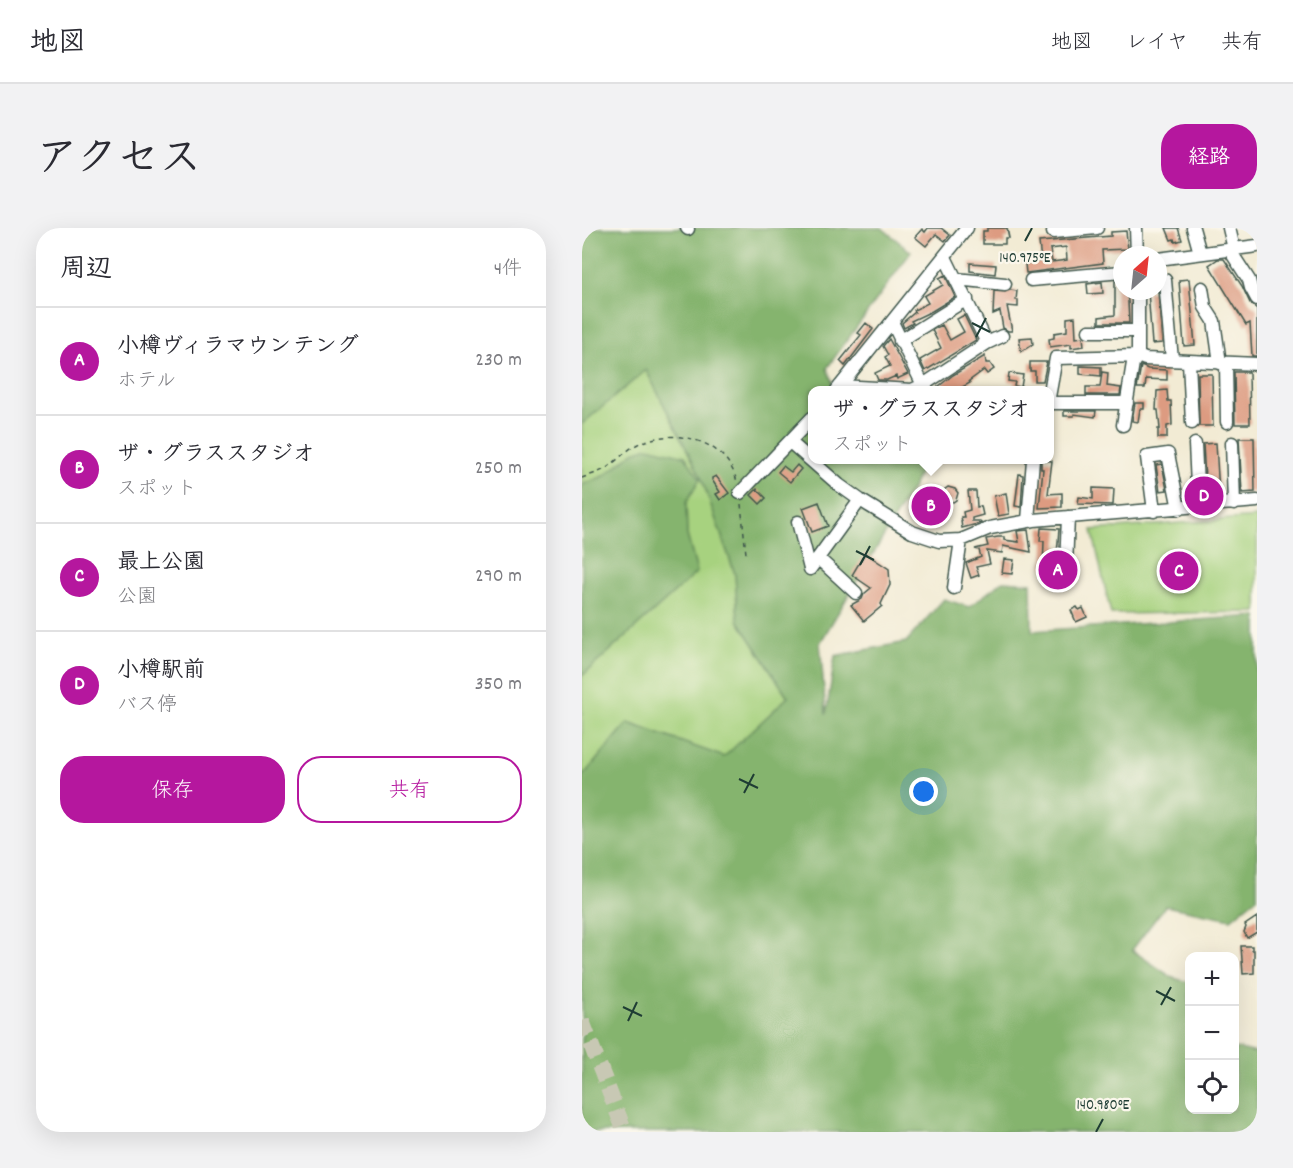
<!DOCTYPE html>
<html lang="ja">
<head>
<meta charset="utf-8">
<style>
	:root { --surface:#fff; --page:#f2f2f3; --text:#2b2b33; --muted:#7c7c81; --line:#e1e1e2; --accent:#b5179e }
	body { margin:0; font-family:Dekko,"Klee One",sans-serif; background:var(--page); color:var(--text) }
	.controls { position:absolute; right:18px; bottom:18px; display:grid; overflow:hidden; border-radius:12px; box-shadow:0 6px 24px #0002 }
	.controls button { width:54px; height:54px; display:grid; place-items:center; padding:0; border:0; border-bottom:2px solid var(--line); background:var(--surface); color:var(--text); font:30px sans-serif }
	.compass { position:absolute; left:531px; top:18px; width:54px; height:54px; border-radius:50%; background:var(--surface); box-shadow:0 6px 24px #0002; rotate:27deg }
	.you { position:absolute; left:342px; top:564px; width:21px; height:21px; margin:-15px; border:4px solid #fff; border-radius:50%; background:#1a73e8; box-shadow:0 0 0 9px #1a73e833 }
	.badge { display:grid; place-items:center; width:39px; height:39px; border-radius:50%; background:var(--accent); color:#fff; font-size:20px; font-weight:700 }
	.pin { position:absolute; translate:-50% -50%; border:3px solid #fff; box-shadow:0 2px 6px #0006 }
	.popup { position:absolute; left:226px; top:158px; width:246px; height:78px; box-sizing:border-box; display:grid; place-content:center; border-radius:12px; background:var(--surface); filter:drop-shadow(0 2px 4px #0005); font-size:20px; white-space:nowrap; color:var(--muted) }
	.popup b { font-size:22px; color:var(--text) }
	.popup::after { content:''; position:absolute; left:50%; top:100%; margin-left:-12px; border:12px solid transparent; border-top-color:var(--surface) }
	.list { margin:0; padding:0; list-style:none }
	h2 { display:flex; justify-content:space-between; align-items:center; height:78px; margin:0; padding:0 24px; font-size:26px }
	h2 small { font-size:20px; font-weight:400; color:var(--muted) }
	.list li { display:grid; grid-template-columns:39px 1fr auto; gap:18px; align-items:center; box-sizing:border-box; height:108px; padding:0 24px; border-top:2px solid var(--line) }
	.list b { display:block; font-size:22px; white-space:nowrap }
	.list p { margin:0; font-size:20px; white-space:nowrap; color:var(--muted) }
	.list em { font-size:20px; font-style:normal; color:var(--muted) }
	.actions { display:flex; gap:12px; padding:18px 24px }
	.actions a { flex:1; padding:14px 0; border:2px solid var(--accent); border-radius:24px; text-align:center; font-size:21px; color:var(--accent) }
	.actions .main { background:var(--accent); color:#fff }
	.icon { flex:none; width:33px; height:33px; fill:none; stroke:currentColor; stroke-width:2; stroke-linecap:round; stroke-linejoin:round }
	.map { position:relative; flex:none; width:675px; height:904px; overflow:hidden; border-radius:24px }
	header { display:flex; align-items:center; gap:36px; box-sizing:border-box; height:84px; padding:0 30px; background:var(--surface); border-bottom:2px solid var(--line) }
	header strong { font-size:28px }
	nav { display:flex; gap:33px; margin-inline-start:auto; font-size:21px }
	.intro { display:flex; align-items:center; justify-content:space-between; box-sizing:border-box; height:144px; padding:0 36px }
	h1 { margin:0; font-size:42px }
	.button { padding:15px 27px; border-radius:24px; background:var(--accent); color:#fff; font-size:21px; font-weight:700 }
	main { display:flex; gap:36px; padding:0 36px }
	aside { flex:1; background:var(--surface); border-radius:24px; box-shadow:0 6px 24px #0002 }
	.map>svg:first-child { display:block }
	.green { fill:#a7d27f; stroke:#63885a; stroke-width:1.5 }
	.forest { fill:#85b46e; stroke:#527851; stroke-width:1.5 }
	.building { fill:#dd9b81; fill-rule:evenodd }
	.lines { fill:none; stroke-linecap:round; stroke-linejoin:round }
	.highway-tunnel { stroke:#c8c8b4; stroke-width:16; stroke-dasharray:16 8; stroke-linecap:butt }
	.minor-casing { stroke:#3f574c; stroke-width:15 }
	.path { stroke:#3f574c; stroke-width:1.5; stroke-dasharray:4.5 4.5; stroke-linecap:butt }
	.minor { stroke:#fff; stroke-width:12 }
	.ticks { fill:none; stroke:#1f3d34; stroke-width:2 }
	.ticks-label { font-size:15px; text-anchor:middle; fill:#1f3d34; stroke:#fbf7ec; stroke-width:4.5; stroke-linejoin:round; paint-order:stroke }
</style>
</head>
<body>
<header>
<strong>地図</strong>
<nav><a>地図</a><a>レイヤ</a><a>共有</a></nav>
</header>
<div class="intro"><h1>アクセス</h1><a class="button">経路</a></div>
<main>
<aside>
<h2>周辺<small>4件</small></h2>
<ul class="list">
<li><span class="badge">A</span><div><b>小樽ヴィラマウンテング</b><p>ホテル</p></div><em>230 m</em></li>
<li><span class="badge">B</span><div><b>ザ・グラススタジオ</b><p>スポット</p></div><em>250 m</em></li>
<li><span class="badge">C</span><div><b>最上公園</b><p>公園</p></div><em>290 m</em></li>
<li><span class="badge">D</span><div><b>小樽駅前</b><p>バス停</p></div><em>350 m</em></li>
</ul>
<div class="actions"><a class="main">保存</a><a>共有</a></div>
</aside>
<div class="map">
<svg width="675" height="904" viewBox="0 0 675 904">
	<rect width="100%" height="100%" fill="#fbf7ec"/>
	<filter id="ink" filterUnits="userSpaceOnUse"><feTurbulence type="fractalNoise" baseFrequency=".0167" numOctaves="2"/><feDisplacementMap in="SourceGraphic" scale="12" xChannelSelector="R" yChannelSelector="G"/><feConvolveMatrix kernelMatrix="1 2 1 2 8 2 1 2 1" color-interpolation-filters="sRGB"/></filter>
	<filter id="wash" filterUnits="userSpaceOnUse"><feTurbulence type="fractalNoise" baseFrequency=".008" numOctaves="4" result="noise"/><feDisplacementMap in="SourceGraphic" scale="24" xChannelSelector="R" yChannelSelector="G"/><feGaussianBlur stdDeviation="1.35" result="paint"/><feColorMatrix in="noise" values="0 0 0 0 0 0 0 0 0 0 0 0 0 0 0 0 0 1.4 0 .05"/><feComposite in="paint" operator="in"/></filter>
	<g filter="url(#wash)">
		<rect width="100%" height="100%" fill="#f2ebd4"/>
		<!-- green -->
		<path class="green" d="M64,142l55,107 34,97 3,46 50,77 -64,60 -96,-34 -46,54v-101l115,-104 -10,-37 -1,-32 14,-24 -66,-27 -30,24 -22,9v-61z
			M675,289v95l-146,2 -19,-84z"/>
		<!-- forest -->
		<path class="forest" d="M0,0h300l29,24 -84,116 8,22h-23v70h113l-12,27 -93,156 6,72 9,-59 71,-14 38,-43 25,8 34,-26 28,2 1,48 225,-15v282l-26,21 -66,-13 -33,44 41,28 16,4 1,128h44l1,-62 22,5v79h-675v-355l46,-54 96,34 64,-60 -50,-77 -3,-46 -34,-97 -55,-107 -64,54z
			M66,219l37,9 15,23 -14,24 1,32 10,37 -115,104v-191l22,-9 30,-24z"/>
		<g id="blocks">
			<!-- building -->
			<path class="building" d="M346,0h13l9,7 -5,6 -9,-7 -10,12 -11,-9 7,-8 3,3z
				M405,0h20l2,10h-4v6h-22v-13h4z
				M584,0h12l4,12 -7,2 -1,-3 -3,1z
				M544,3l2,18 -26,1 1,13 -77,10 -1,-9 16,-3 -2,-19 72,-6v-4zM484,19l1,13 -15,2 -2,-13z
				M636,31h6l18,27 8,17 7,6v47h-5l-2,-33 -4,2 -37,-60z
				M388,35l26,2 -1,9 -25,-3z
				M363,47l10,22 -23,14 -21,10 2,2 -9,5 -2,-5 13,-11 -1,-2 14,-7 -4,-7 19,-11 -4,-7z
				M607,51l6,66 -11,1 -5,-66z
				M540,52v11h4l2,10 1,22h-30v-6l16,-2v-34z
				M520,54l1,11 -15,1 -1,-10z
				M428,62l7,1 -1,9h2v7l-11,-1 5,25h-4l-5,-3 -3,-17 -7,3 1,-23 11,1z
				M566,63h10l4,52 -10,1z
				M382,87l12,25 -51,31 -5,-11 21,-12 -9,-18 10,-5 8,15 14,-8 -7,-13z
				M493,89l1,21 7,-1 1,9 -13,2v-4l-21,3 -1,-8 5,-1v-5l13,-2v-13z
				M284,95l7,6 -28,37 -5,-5 21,-26 -3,-2z
				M450,109l1,7 -12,8 -2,-14z
				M307,111l19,35 -11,5 -1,-3 -9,4h-9l-3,-7 15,-7 -5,-9 3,-2 -5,-9z
				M403,128l1,7h4l4,6 -7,5 -3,-4 -15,11 1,2 -13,7h-23l19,-15z
				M448,134h17l-4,19h-8v-10h-5z
				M498,138l21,1v9l-21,-2z
				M559,138l7,3 19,1v10l-21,-1 -1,9h-8z
				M520,144l6,1 -1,13 14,2 -1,7h-34v-8h14z
				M652,144h15l1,52h-15z
				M427,145l14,2 -2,12 -7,-1 1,-4 -7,-1z
				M616,146h14l1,52h-14z
				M585,162l1,11h3l1,24 -5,1v12h-9v-9h2l-2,-19h-2l1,-19z
				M553,175h9v6h-4l-2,13 -6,-1z
				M482,183h32l-1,6 -21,-3v2h-10z
				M657,210h15l1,54 -13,1z
				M634,215l3,51 -13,1 -3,-51z
				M459,232l11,1 -4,33 14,-1v14l-23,1 4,-39h-2z
				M580,236l5,26 -7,1 -4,-26z
				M215,237l4,4 -11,13 -12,-10 5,-6 8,6z
				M437,246l4,1 -2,32 -6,-1z
				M134,248l13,17 -9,7 -4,-6 4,-2 -8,-12v-2z
				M366,259l7,2 3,4 -2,7 -3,2 -7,-1 -1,12 -13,8h-5l-8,-12v-5l13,-9 11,2 1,-7z
				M511,260l21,1 -1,16 -35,-1 1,-7 14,2z
				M175,261l9,9 -6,6 -9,-9z
				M386,263h8l1,16 4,-1 2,9 -11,3v3h8l1,2 -19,5 -1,-7h1l-1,-4h3l-1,-5 7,-2z
				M424,265l3,21 -11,2 -4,-20z
				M237,274l9,24 -16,6 -9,-24z
				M459,300l18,1 -3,38 -13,2 1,-28h-4z
				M446,302l3,22 -28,-6 -1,7 -15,-2 3,13 -14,3 3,8 -8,3 -5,-15 15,-6 -2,-7 -4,-1 13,-3 -2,-7 12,-2h6v3l15,2 -2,-11z
				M283,325l24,16 1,16 -9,19 1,2 -18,15 -13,-16 11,-6 2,-5 7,-6 -19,-13z
				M422,331l10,1 -2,14 -10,-1z
				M495,379l2,3 4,-2 4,9 -11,5 -5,-12z
				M675,689v15l-10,6 -3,-6 2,-5 -1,-2z
				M659,718h11v4h2v23l-11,1z"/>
		</g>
	</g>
	<g filter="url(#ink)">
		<use href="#blocks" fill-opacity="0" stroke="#3f574c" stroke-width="1.5"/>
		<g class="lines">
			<!-- highway-tunnel -->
			<path class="highway-tunnel" d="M0,793l43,111"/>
			<defs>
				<path id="minor" d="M105,0l1,1
					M554,0l1,27
					M611,0l7,25
					M647,0l5,21
					M471,4l44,-4
					M647,21l20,31 2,8 6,11
					M576,31l99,-13
					M374,51l49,5
					M449,52l91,-8
					M583,52l7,80
					M620,60l3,19 9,14 6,42
					M310,94l31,63
					M507,103h49
					M318,113l67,-42
					M405,115l15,-7
					M607,134l3,61
					M644,135l1,59
					M258,158l72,4 11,-5 64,-42 -42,-86
					M255,162l130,-162
					M467,169l7,-39 82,-2 7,3 112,5
					M467,175h78
					M541,197l10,-62 5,-7v-65
					M208,214l49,43 21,15 52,32 27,9 22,-1 29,-12 44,-8 223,-19
					M650,215l2,61
					M613,216l3,63
					M158,265l72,-75
					M572,283l-7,-54 21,-3 11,55
					M446,292l5,-60
					M216,294l12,47 50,-69
					M236,330l38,35
					M464,348l16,-1 4,-9 2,-49
					M372,360l7,-48"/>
			</defs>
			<!-- minor casing -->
			<use href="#minor" class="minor-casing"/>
			<!-- path -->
			<path class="path" d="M0,250c8,-3 19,-6 26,-11 10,-7 18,-17 30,-23 35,-17 89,-5 99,38
				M159,276l5,50"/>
			<!-- minor -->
			<use href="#minor" class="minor"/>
		</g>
	</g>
	<!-- ticks -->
	<path class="ticks" d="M443,13l7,-13M390,95l18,9M394,109l10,-19M274,323l18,9M278,337l10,-19M157,551l19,9M162,565l10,-19M574,763l19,10M579,777l10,-18M41,779l19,9M46,793l9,-19M514,904l7,-13"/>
	<g class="ticks-label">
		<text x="443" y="34">140.975°E</text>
		<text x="521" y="881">140.980°E</text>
	</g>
</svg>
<div class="controls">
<button>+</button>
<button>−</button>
<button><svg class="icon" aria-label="locate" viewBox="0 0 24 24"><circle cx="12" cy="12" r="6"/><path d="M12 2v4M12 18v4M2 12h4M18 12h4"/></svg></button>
</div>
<svg class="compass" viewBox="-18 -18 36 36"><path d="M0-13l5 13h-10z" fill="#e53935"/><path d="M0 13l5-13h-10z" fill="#7c7c81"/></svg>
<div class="you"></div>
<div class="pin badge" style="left:476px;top:342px">A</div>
<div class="pin badge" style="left:349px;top:278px">B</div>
<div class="popup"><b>ザ・グラススタジオ</b>スポット</div>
<div class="pin badge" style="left:597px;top:343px">C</div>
<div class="pin badge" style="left:622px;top:268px">D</div>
</div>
</main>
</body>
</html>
